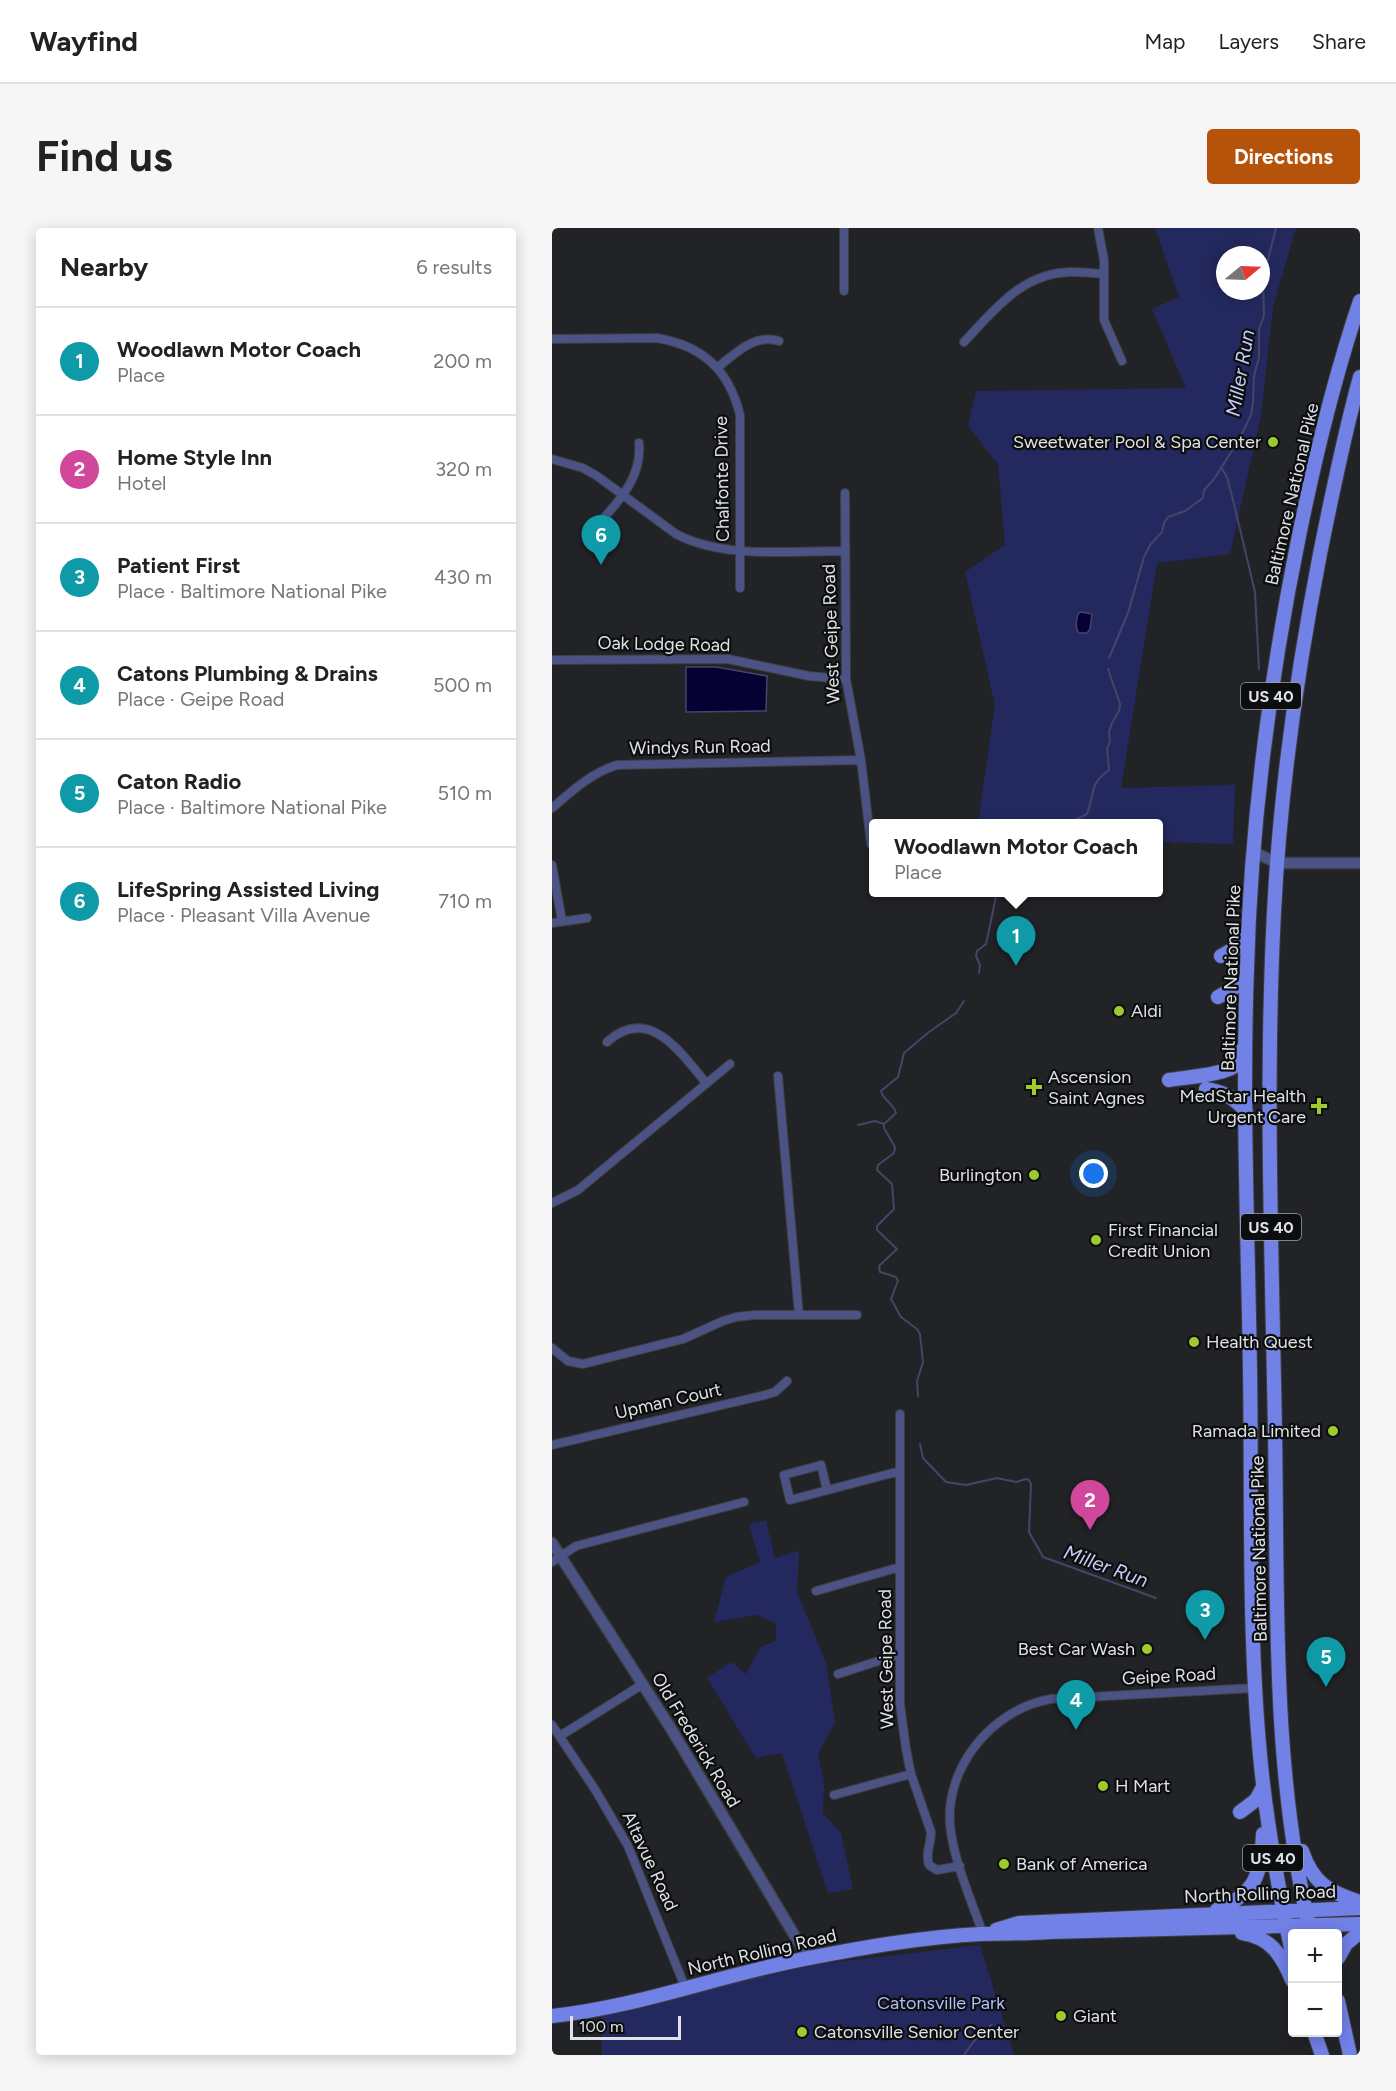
<!DOCTYPE html>
<html lang="en">
<head>
<meta charset="utf-8">
<style>
	:root { --surface:#fff; --page:#f6f6f6; --text:#222; --muted:#767676; --line:#e0e0e0; --accent:#b45309 }
	body { margin:0; font-family:Figtree,sans-serif; background:var(--page); color:var(--text) }
	.controls { position:absolute; right:18px; bottom:18px; display:grid; overflow:hidden; border-radius:6px; box-shadow:0 3px 15px #0003 }
	.controls button { width:54px; height:54px; display:grid; place-items:center; padding:0; border:0; border-bottom:2px solid var(--line); background:var(--surface); color:var(--text); font:30px sans-serif }
	.compass { position:absolute; left:664px; top:18px; width:54px; height:54px; border-radius:50%; background:var(--surface); box-shadow:0 3px 15px #0003; rotate:71deg }
	.scale { position:absolute; left:18px; bottom:15px; width:111px; box-sizing:border-box; padding-left:6px; border:3px solid #e0e1e4; border-top:0; font-size:16px; line-height:21px; white-space:nowrap; color:#e0e1e4; -webkit-text-stroke:4px #0c0d0e; paint-order:stroke }
	.you { position:absolute; left:542px; top:946px; width:21px; height:21px; margin:-15px; border:4px solid #fff; border-radius:50%; background:#1a73e8; box-shadow:0 0 0 9px #1a73e833 }
	.badge { display:grid; place-items:center; width:39px; height:39px; border-radius:50%; background:var(--accent); color:#fff; font-size:20px; font-weight:700 }
	.pin { position:absolute; translate:-50% -50px; filter:drop-shadow(0 2px 3px #0008) }
	.pin::after { content:''; position:absolute; top:32px; width:21px; height:18px; background:inherit; clip-path:polygon(0 0,100% 0,50% 100%) }
	.popup { position:absolute; left:317px; top:591px; width:294px; height:78px; box-sizing:border-box; display:grid; place-content:center; border-radius:6px; background:var(--surface); filter:drop-shadow(0 2px 4px #0005); font-size:20px; white-space:nowrap; color:var(--muted) }
	.popup b { font-size:22px; color:var(--text) }
	.popup::after { content:''; position:absolute; left:50%; top:100%; margin-left:-12px; border:12px solid transparent; border-top-color:var(--surface) }
	.list { margin:0; padding:0; list-style:none }
	h2 { display:flex; justify-content:space-between; align-items:center; height:78px; margin:0; padding:0 24px; font-size:26px }
	h2 small { font-size:20px; font-weight:400; color:var(--muted) }
	.list li { display:grid; grid-template-columns:39px 1fr auto; gap:18px; align-items:center; box-sizing:border-box; height:108px; padding:0 24px; border-top:2px solid var(--line) }
	.list b { display:block; font-size:22px; white-space:nowrap }
	.list p { margin:0; font-size:20px; white-space:nowrap; color:var(--muted) }
	.list em { font-size:20px; font-style:normal; color:var(--muted) }
	.map { position:relative; flex:none; width:808px; height:1827px; overflow:hidden; border-radius:6px }
	header { display:flex; align-items:center; gap:36px; box-sizing:border-box; height:84px; padding:0 30px; background:var(--surface); border-bottom:2px solid var(--line) }
	header strong { font-size:28px }
	nav { display:flex; gap:33px; margin-inline-start:auto; font-size:21px }
	.intro { display:flex; align-items:center; justify-content:space-between; box-sizing:border-box; height:144px; padding:0 36px }
	h1 { margin:0; font-size:42px }
	.button { padding:15px 27px; border-radius:6px; background:var(--accent); color:#fff; font-size:21px; font-weight:700 }
	main { display:flex; gap:36px; padding:0 36px }
	aside { flex:1; background:var(--surface); border-radius:6px; box-shadow:0 3px 15px #0003 }
	.map>svg:first-child { display:block }
	.green { fill:#23295e; fill-rule:evenodd }
	.water { fill:#060133; stroke:#474468; stroke-width:1.5 }
	.lines { fill:none; stroke-linecap:round; stroke-linejoin:round }
	.stream { stroke:#474468; stroke-width:2 }
	.minor-casing { stroke:#3d3e41; stroke-width:10 }
	.tertiary-casing { stroke:#3d3e41; stroke-width:13 }
	.primary-casing { stroke:#3d3e41; stroke-width:16 }
	.minor { stroke:#4a5384; stroke-width:8 }
	.tertiary { stroke:#4a5384; stroke-width:10 }
	.primary { stroke:#7181e6; stroke-width:14 }
	.poi-dot { fill:#9eca2e; stroke:#0c0d0e; stroke-width:2 }
	.labels { text-anchor:middle; stroke-width:4.5; stroke-linejoin:round; paint-order:stroke }
	.shield { fill:#0c0d0e; stroke:#a0a1a4; stroke-width:1.5 }
	.shield-label { font-size:16px; font-weight:bold; fill:#e0e1e4 }
	.poi-label { font-size:18px; fill:#e0e1e4; stroke:#0c0d0e; text-anchor:start }
	.street-label { font-size:18px; fill:#e0e1e4; stroke:#0c0d0e }
	.park-label { font-size:18px; fill:#afbdfa; stroke:#0c0d0e }
	.water-label { font-size:20px; font-style:italic; fill:#c4cef8; stroke:#0c0d0e }
</style>
</head>
<body>
<header>
<strong>Wayfind</strong>
<nav><a>Map</a><a>Layers</a><a>Share</a></nav>
</header>
<div class="intro"><h1>Find us</h1><a class="button">Directions</a></div>
<main>
<aside>
<h2>Nearby<small>6 results</small></h2>
<ul class="list">
<li><span class="badge" style="background:#0f9aa8">1</span><div><b>Woodlawn Motor Coach</b><p>Place</p></div><em>200 m</em></li>
<li><span class="badge" style="background:#d1479c">2</span><div><b>Home Style Inn</b><p>Hotel</p></div><em>320 m</em></li>
<li><span class="badge" style="background:#0f9aa8">3</span><div><b>Patient First</b><p>Place · Baltimore National Pike</p></div><em>430 m</em></li>
<li><span class="badge" style="background:#0f9aa8">4</span><div><b>Catons Plumbing &amp; Drains</b><p>Place · Geipe Road</p></div><em>500 m</em></li>
<li><span class="badge" style="background:#0f9aa8">5</span><div><b>Caton Radio</b><p>Place · Baltimore National Pike</p></div><em>510 m</em></li>
<li><span class="badge" style="background:#0f9aa8">6</span><div><b>LifeSpring Assisted Living</b><p>Place · Pleasant Villa Avenue</p></div><em>710 m</em></li>
</ul>
</aside>
<div class="map">
<svg width="808" height="1827" viewBox="0 0 808 1827">
	<rect width="100%" height="100%" fill="#222327"/>
	<!-- green -->
	<path class="green" d="M603,0h141l-23,79 -12,108 -31,139 -73,9 -36,225 114,-3 -2,59 -74,-2 -1,-18 -180,-1 17,-118 -30,-133 40,-27 -7,-81 -30,-38 8,-35 210,-3 -34,-79 27,-12zM673,27h36v36h-36z
		M214,1292l9,38 24,-7 -2,41 29,71 9,59 -17,32 6,27 -1,32 18,20 12,56 -25,4 -46,-140 -26,5 -49,-80 24,-16 15,12 14,-27 16,-6v-17l-19,-9 -43,7 12,-45 34,-15 -11,-38z
		M428,1717l34,110h-412l-1,-44 185,-43z"/>
	<!-- water -->
	<path class="water" d="M529,384l11,2 -2,15 -3,4h-8c-4,-4 -3,-13 -1,-19z
		M134,439h30l51,9 -1,35 -80,1z"/>
	<g class="lines">
		<!-- stream -->
		<path class="stream" d="M669,239l6,10 6,23 22,92 4,77
			M557,430l19,-45 16,-56 6,-12 12,-13 2,-9 4,-6 17,-6 18,-13 1,-8 10,-11 26,-41 11,-23 2,-12 1,-27 5,-19v-28l5,-13 -1,-37 13,-51
			M508,596l17,-5 10,-5c8,-21 2,-30 22,-44l-2,-21 3,-8 -1,-9 3,-9 7,-12 1,-7 -12,-35
			M427,745l1,-8 -4,-9 1,-5 9,-7 11,-52
			M306,897l17,-4 9,3
			M366,1168l-1,-15 6,-19 -3,-28 -3,-5 -16,-12 -10,-18 7,-18 -2,-4 -16,-5 -1,-6 18,-17 -20,-19v-4l17,-17 -2,-25 -15,-14 1,-5 16,-12 1,-6 -11,-19v-4l12,-11c-2,-9 -13,-13 -15,-22l17,-14 6,-24 25,-21 27,-19 8,-12
			M368,1216l3,14 23,24 20,3 31,-7 19,4 10,-3 3,1 2,4 -2,48 14,25 113,41
			M412,1827l10,-14 18,-17"/>
		<defs>
			<path id="minor" d="M292,0v63
				M546,0l6,32v60l18,41
				M0,111l105,-1c46,8 72,32 83,77v173
				M412,114c31,-33 58,-69 107,-70 10,0 22,1 32,2
				M166,139c18,-14 37,-34 61,-26
				M0,231l31,9 14,8 79,58c47,25 116,17 169,17
				M293,265l1,186 15,81 10,84
				M49,293c21,-23 41,-46 38,-78
				M0,432l176,-1 81,17 37,3
				M0,580c20,-17 39,-35 65,-43l244,-5
				M0,637l10,56
				M0,695l35,-5
				M55,814c42,-38 74,11 99,41
				M226,848l21,239
				M0,975l26,-13 152,-126
				M0,1120l16,13 15,3 100,-25 40,-18 13,-4 18,-2h103
				M348,1186v290l6,45 5,25 20,58c0,12 -6,21 -2,33l8,5 23,-4
				M0,1217l213,-50 10,-3 12,-11
				M275,1262l-6,-25 -37,10 6,25 110,-29
				M0,1334l24,-16 168,-44
				M264,1363l84,-24
				M286,1446l62,-20
				M0,1497l44,66 32,55 57,141
				M8,1508l83,-52
				M282,1567l77,-21
				M431,1706c-11,-32 -27,-68 -32,-101 -10,-62 40,-124 100,-134l204,-11"/>
			<path id="tertiary" d="M702,624l23,11h83
				M0,1315l118,184 138,231"/>
			<path id="primary" d="M669,728l16,-9 11,-15
				M666,769l28,-16
				M617,852c18,-3 58,-5 70,-17 3,-4 3,-8 4,-14
				M654,861c18,3 28,9 40,22
				M688,1584l16,-12 7,-13
				M750,1623c11,32 26,41 58,51
				M665,1682c39,-17 44,-35 46,-76
				M444,1702l23,-7 22,-1 319,-14
				M690,1705c28,4 40,22 50,47
				M759,1706c-40,-165 -33,-334 -36,-502 -3,-173 -10,-347 -1,-520 6,-120 23,-240 46,-358 12,-60 24,-119 40,-177
				M740,1725c-14,-66 -26,-132 -32,-198 -12,-128 -8,-257 -10,-385 -2,-134 -8,-268 -3,-402 4,-145 23,-290 52,-432 16,-79 35,-158 61,-235
				M786,1730l8,-14 14,-12
				M786,1773l12,54
				M0,1788c87,-9 171,-42 257,-58 57,-11 114,-21 172,-24 22,-1 45,0 68,-2l311,-8
				M762,1804l8,23"/>
		</defs>
		<!-- minor casing -->
		<use href="#minor" class="minor-casing"/>
		<!-- tertiary casing -->
		<use href="#tertiary" class="tertiary-casing"/>
		<!-- primary casing -->
		<use href="#primary" class="primary-casing"/>
		<!-- minor -->
		<use href="#minor" class="minor"/>
		<!-- tertiary -->
		<use href="#tertiary" class="tertiary"/>
		<!-- primary -->
		<use href="#primary" class="primary"/>
	</g>
	<!-- markers -->
	<g class="poi-dot">
		<circle cx="721" cy="214" r="6"/>
		<circle cx="567" cy="783" r="6"/>
		<path d="M479 850h6v6h6v6h-6v6h-6v-6h-6v-6h6z"/>
		<path d="M764 869h6v6h6v6h-6v6h-6v-6h-6v-6h6z"/>
		<circle cx="482" cy="947" r="6"/>
		<circle cx="544" cy="1012" r="6"/>
		<circle cx="642" cy="1114" r="6"/>
		<circle cx="781" cy="1203" r="6"/>
		<circle cx="595" cy="1421" r="6"/>
		<circle cx="551" cy="1558" r="6"/>
		<circle cx="452" cy="1636" r="6"/>
		<circle cx="509" cy="1788" r="6"/>
		<circle cx="250" cy="1804" r="6"/>
	</g>
	<g class="labels">
		<!-- shield labels -->
		<g class="shield">
			<rect x="689" y="455" width="60" height="26" rx="4.5"/>
			<rect x="689" y="986" width="60" height="26" rx="4.5"/>
			<rect x="691" y="1617" width="60" height="26" rx="4.5"/>
		</g>
		<g class="shield-label">
			<text x="719" y="474">US 40</text>
			<text x="719" y="1005">US 40</text>
			<text x="721" y="1636">US 40</text>
		</g>
		<!-- poi labels -->
		<g class="poi-label">
			<text x="709" y="220" text-anchor="end">Sweetwater Pool &amp; Spa Center</text>
			<text x="579" y="789">Aldi</text>
			<text x="496" y="855">Ascension<tspan x="496" dy="21">Saint Agnes</tspan></text>
			<text x="754" y="874" text-anchor="end">MedStar Health<tspan x="754" dy="21">Urgent Care</tspan></text>
			<text x="470" y="953" text-anchor="end">Burlington</text>
			<text x="556" y="1008">First Financial<tspan x="556" dy="21">Credit Union</tspan></text>
			<text x="654" y="1120">Health Quest</text>
			<text x="769" y="1209" text-anchor="end">Ramada Limited</text>
			<text x="583" y="1427" text-anchor="end">Best Car Wash</text>
			<text x="563" y="1564">H Mart</text>
			<text x="464" y="1642">Bank of America</text>
			<text x="521" y="1794">Giant</text>
			<text x="262" y="1810">Catonsville Senior Center</text>
		</g>
		<!-- street labels -->
		<g class="street-label">
			<text transform="translate(170 251) rotate(-91)" y="6">Chalfonte Drive</text>
			<text transform="translate(740 266) rotate(-77)" y="6">Baltimore National Pike</text>
			<text transform="translate(279 406) rotate(-92)" y="6">West Geipe Road</text>
			<text transform="translate(112 416) rotate(1)" y="6">Oak Lodge Road</text>
			<text transform="translate(148 519) rotate(-1)" y="6">Windys Run Road</text>
			<text transform="translate(679 750) rotate(-88)" y="6">Baltimore National Pike</text>
			<text transform="translate(116 1173) rotate(-13)" y="6">Upman Court</text>
			<text transform="translate(707 1321) rotate(-91)" y="6">Baltimore National Pike</text>
			<text transform="translate(334 1431) rotate(-91)" y="6">West Geipe Road</text>
			<text transform="translate(617 1448) rotate(-3)" y="6">Geipe Road</text>
			<text transform="translate(144 1512) rotate(59)" y="6">Old Frederick Road</text>
			<text transform="translate(98 1633) rotate(65)" y="6">Altavue Road</text>
			<text transform="translate(708 1666) rotate(-2)" y="6">North Rolling Road</text>
			<text transform="translate(210 1724) rotate(-13)" y="6">North Rolling Road</text>
		</g>
		<!-- park labels -->
		<g class="park-label">
			<text x="389" y="1781">Catonsville Park</text>
		</g>
		<!-- water labels -->
		<g class="water-label">
			<text transform="translate(688 145) rotate(-80)" y="7">Miller Run</text>
			<text transform="translate(554 1338) rotate(20)" y="7">Miller Run</text>
		</g>
	</g>
</svg>
<div class="controls">
<button>+</button>
<button>−</button>
</div>
<svg class="compass" viewBox="-18 -18 36 36"><path d="M0-13l5 13h-10z" fill="#e53935"/><path d="M0 13l5-13h-10z" fill="#767676"/></svg>
<div class="scale">100 m</div>
<div class="you"></div>
<div class="pin badge" style="left:464px;top:738px;background:#0f9aa8">1</div>
<div class="popup"><b>Woodlawn Motor Coach</b>Place</div>
<div class="pin badge" style="left:538px;top:1302px;background:#d1479c">2</div>
<div class="pin badge" style="left:653px;top:1412px;background:#0f9aa8">3</div>
<div class="pin badge" style="left:524px;top:1502px;background:#0f9aa8">4</div>
<div class="pin badge" style="left:774px;top:1459px;background:#0f9aa8">5</div>
<div class="pin badge" style="left:49px;top:337px;background:#0f9aa8">6</div>
</div>
</main>
</body>
</html>
